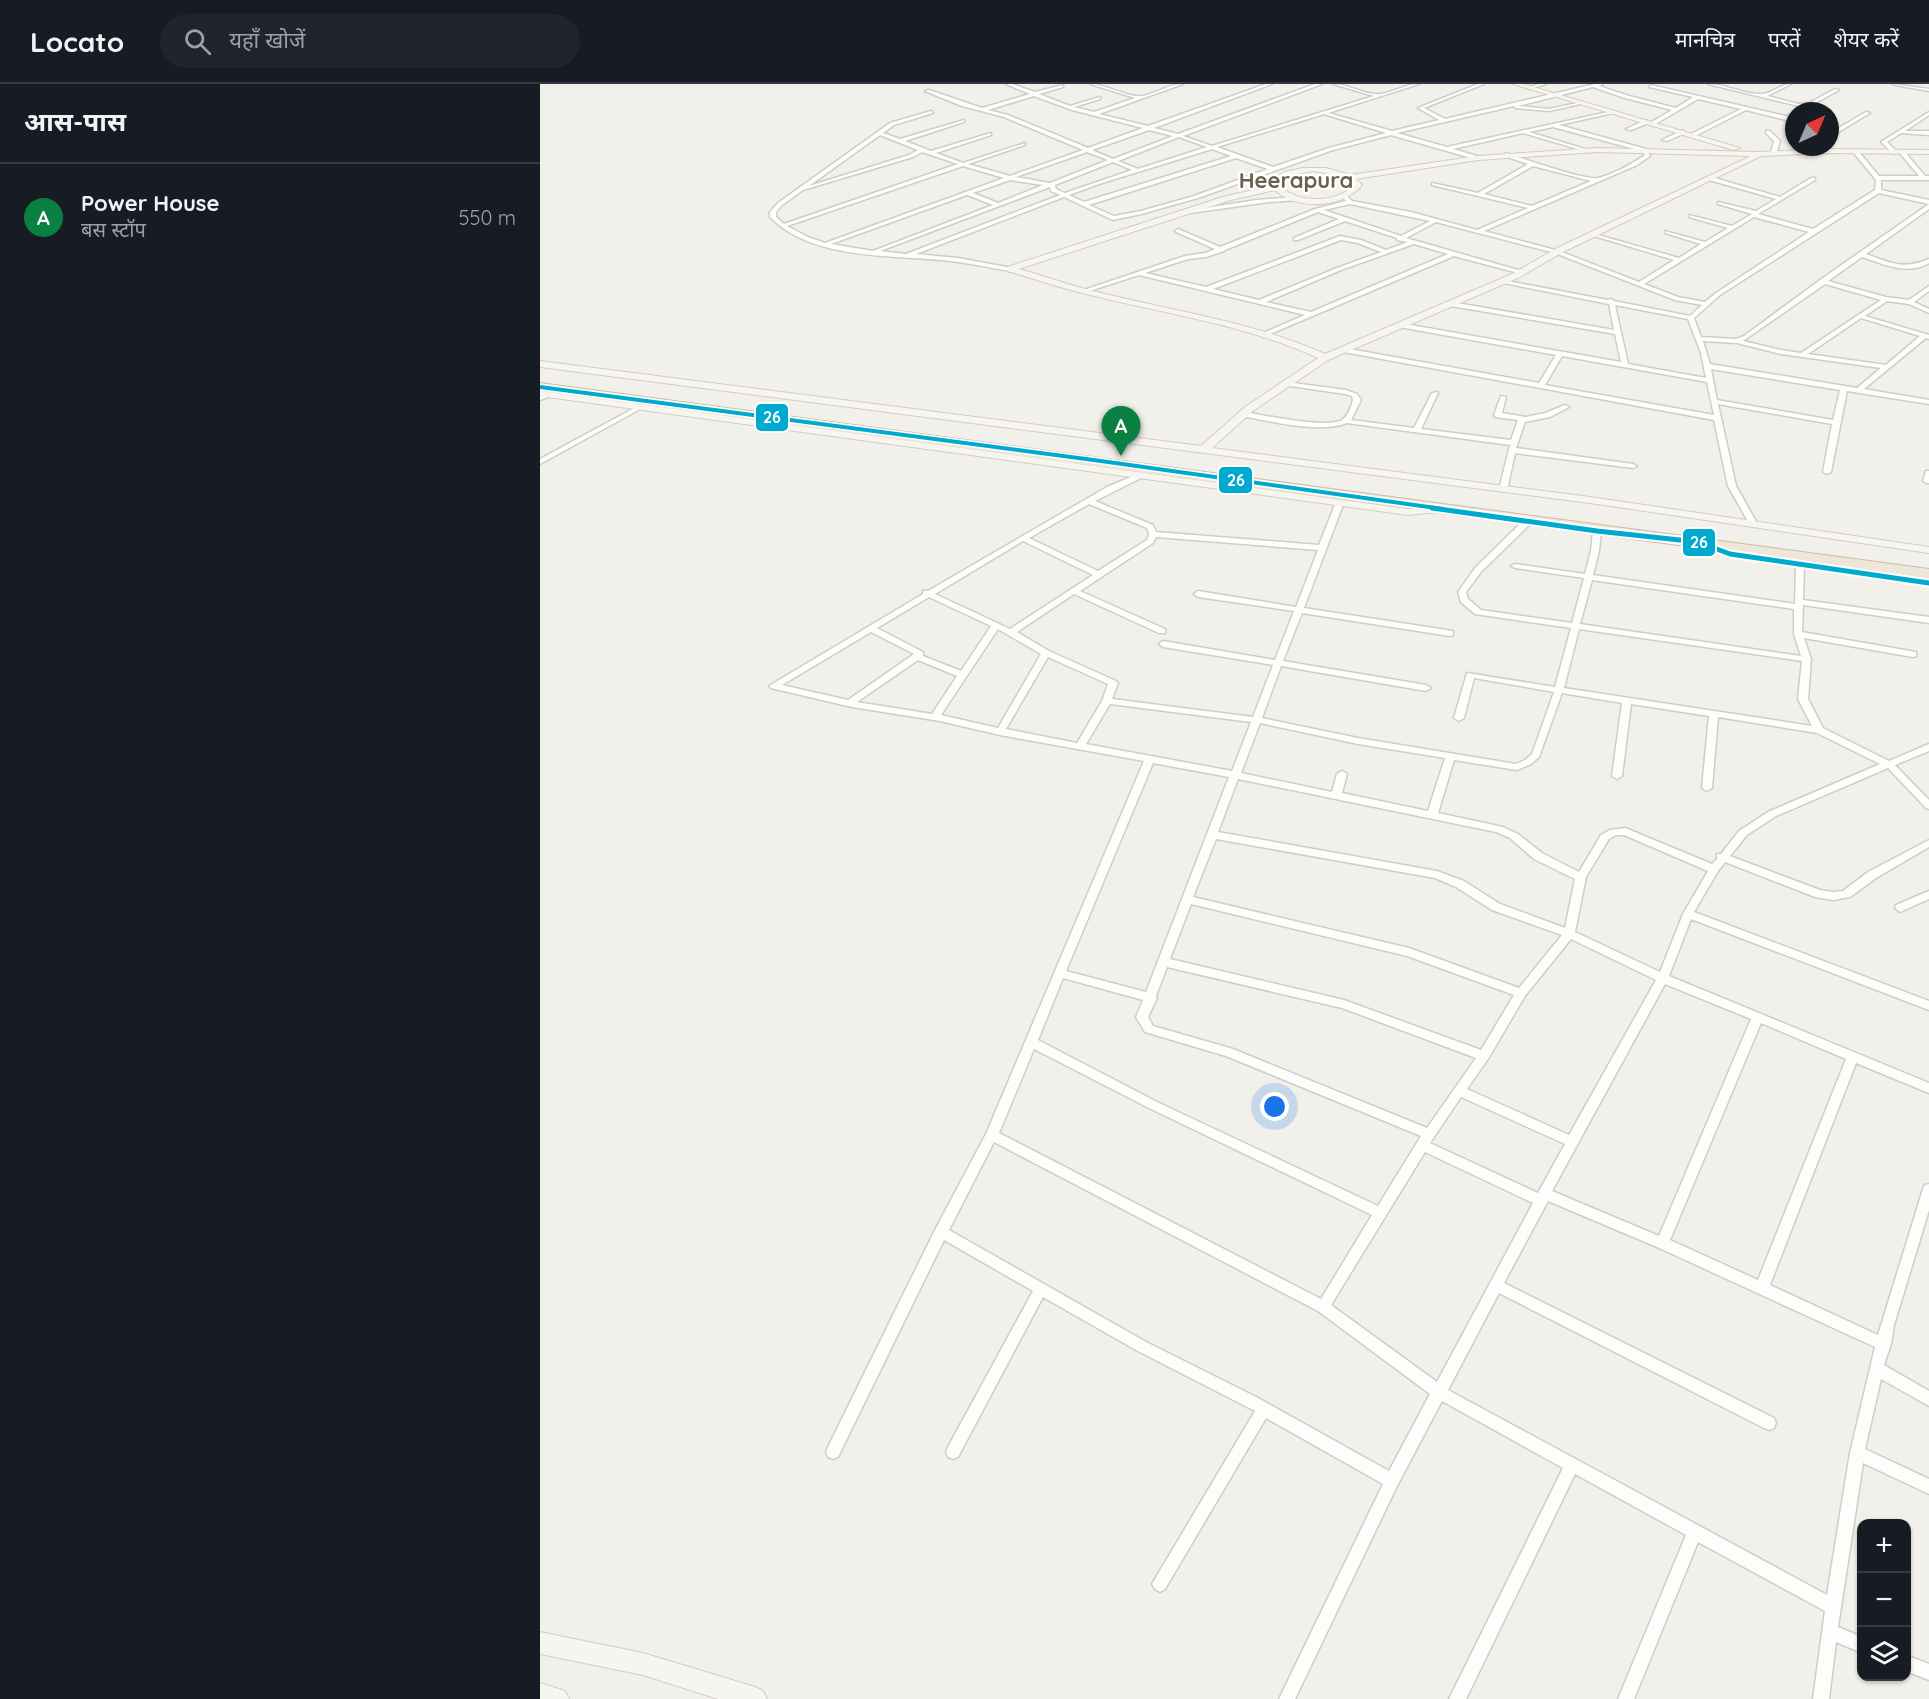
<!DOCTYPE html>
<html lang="hi">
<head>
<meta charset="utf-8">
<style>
	:root { --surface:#171b24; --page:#20242c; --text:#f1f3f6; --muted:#9ea1a6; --line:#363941; --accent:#0b8043 }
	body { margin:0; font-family:Quicksand,"Noto Sans Devanagari",sans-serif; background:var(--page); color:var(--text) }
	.controls { position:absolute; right:18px; bottom:18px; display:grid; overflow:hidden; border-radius:12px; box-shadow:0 2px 4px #0004 }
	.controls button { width:54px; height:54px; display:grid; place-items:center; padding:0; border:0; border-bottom:2px solid var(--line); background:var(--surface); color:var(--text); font:30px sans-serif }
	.compass { position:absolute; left:1245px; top:18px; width:54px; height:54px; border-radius:50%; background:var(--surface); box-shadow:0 2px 4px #0004; rotate:44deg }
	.you { position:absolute; left:735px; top:1023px; width:21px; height:21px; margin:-15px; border:4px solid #fff; border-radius:50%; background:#1a73e8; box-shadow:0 0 0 9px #1a73e833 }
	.badge { display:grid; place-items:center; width:39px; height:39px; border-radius:50%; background:var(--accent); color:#fff; font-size:20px; font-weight:700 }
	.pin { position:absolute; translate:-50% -50px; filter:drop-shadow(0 2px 3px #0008) }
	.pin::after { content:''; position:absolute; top:32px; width:21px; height:18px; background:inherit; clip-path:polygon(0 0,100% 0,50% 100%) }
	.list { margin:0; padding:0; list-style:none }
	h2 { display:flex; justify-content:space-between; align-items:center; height:78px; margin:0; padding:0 24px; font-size:26px }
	h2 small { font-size:20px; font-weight:400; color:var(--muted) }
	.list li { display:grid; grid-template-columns:39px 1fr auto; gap:18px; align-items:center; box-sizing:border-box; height:108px; padding:0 24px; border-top:2px solid var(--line) }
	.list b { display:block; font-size:22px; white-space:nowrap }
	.list p { margin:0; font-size:20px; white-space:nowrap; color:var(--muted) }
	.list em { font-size:20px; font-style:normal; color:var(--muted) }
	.icon { flex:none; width:33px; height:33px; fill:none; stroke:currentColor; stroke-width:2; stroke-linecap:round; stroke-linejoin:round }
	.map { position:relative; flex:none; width:1389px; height:1615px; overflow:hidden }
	header { display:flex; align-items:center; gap:36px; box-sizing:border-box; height:84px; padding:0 30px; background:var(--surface); border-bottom:2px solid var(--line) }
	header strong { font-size:28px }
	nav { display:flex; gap:33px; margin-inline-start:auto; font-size:21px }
	.search { width:420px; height:54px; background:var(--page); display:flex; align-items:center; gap:15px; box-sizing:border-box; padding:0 21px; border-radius:33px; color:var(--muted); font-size:22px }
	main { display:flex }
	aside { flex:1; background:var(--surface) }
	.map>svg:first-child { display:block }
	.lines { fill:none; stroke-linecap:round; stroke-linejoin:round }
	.street-casing { stroke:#d0cdc8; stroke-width:3 }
	.secondary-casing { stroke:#d2cdc1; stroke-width:2 }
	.highway-casing { stroke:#ccbda4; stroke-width:2 }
	.street { fill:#fdfdfc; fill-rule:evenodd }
	.secondary { fill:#f7f5ef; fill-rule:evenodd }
	.highway { fill:#ede6d9; fill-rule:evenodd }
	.bus-1-far1-casing { stroke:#fff; stroke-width:7 }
	.bus-1-casing { stroke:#fff; stroke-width:9 }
	.bus-1-far1 { stroke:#00a9ce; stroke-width:4 }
	.bus-1 { stroke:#00a9ce; stroke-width:5 }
	.labels { text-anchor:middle; stroke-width:5; stroke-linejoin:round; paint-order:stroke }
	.far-district-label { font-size:22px; font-weight:bold; fill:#6c5f4c; stroke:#fff }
	.line-badge { stroke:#fff; stroke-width:2 }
	.badge-label { font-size:16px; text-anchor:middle; font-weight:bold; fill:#fff }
</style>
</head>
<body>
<header>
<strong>Locato</strong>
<div class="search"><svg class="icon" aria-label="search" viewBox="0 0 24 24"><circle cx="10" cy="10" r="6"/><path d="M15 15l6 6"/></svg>यहाँ खोजें</div>
<nav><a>मानचित्र</a><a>परतें</a><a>शेयर करें</a></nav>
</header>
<main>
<aside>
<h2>आस-पास<small></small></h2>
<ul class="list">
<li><span class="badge">A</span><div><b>Power House</b><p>बस स्टॉप</p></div><em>550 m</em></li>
</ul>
</aside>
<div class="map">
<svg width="1389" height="1615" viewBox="0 0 1389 1615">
	<rect width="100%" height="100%" fill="#f2f0ea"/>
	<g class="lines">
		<defs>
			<path id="street" d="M466,0h6l23,8 28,-7v2l-24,7 31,12 30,-9v2l-26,8 20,5 41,-14 -45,-14c15,0 39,14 51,12 15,-2 27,-12 42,-12l-84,30 49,12 118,-42h6l-118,44 24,6 137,-50h7l-139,52 29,10 162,-50 -41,-12c15,0 34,12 48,10 13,-2 25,-10 38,-10l-91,29 64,18 47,-11 -21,-12 60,-24h6l-60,24 21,11 150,-35h8l-4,2 30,10 47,12 17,-11 -44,-10 2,-2 143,33v4l-48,-12 -53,27 -2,-3 50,-25 -43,-10 -46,27 -2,-3 22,-13 -47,-12 -32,-11 -75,19 31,3 33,-7 -2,2 -31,7 -33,-3 -2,-2 -117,27 50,14 166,-36v2l-54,12 87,24 4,7 -13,9 -153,66 75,20 80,31 35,-22 -83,-25v-2l88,25 22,-14 -36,-11v-2l40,11 23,-14 -39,-11v-2l43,11 20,-12 -34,-10v-2l38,9 20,-12 -67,-19 2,-3 69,20 31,-19h4v2l-57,34 55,15 62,-39 1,-10 -22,-27v-2h4l21,25h40l-20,-24 5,-1 21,25h4v4h-48v10l48,10v4l-50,-11 -159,102 -26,23 7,19 35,2 8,-3 76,-56 109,-76v5l-63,45c25,9 37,16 63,5v4c-22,13 -46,1 -67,-6l-34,24 58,16 23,3 20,-14v5l-15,11 15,7v4l-20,-9 -22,-3 -22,15 64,19v4l-3,-1 -62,51 65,11v4l-82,-13 -16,81 -4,2 -4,-2 9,-48 -114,-20 18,82 22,39 -4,2 -4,-2 -22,-39 -14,-66 -370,-68 -3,-2 3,-2 195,35 17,-28 -157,-28 -3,-2 3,-2 222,39 -6,-28 -164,-28 -3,-2 3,-2 163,28 -5,-26 -110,-22 3,-2 106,20 3,-1 3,2 76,15 12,-11 -27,-5 -120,-47 -119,-31 -30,16 119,34 -3,2 -68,-18 -191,81 -2,-1v-2l44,-19 -166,-40 -53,17 -5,-1 104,-35 20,-3 10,-4 -39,-17 -1,-1 3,-2 42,18 95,-38 31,-8 -3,-4 3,-2 6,6 59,11 66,18 51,-22 -96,-23v-2l46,10 50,-29 -24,-8 2,-3c15,5 80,28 92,25 16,-4 34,-14 47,-23l-3,-4 -89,-24 -24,5 59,18v2l-65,-19 -70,16 27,8 -2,3 -87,-25 -58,15 -135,48 -57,16 -28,6 -49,-23 -148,57 42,4 54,10v2l-2,1c-23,-4 -46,-9 -69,-11 -55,-5 -130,-1 -171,-43v-5l8,-9 112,-80 41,-12 2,2 -39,12 -11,8 17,6 64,-19v2l-59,19 26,10 60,-18v2l-55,18 27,10 62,-20v2l-57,19 42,12 73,-26 -79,-33 -42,-11 -37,-15 4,-1 53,18 48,-14zM494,12l38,14 71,18 -55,20 -80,-33 -20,-5zM784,30l62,19 -57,15 -56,19 -56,-20zM609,46l24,6 -60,23 -21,-9zM340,51l38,15 -9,5 -100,31zM639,53l28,10 -69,22 -20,-8zM672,65l19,7 -147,46 -15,-7 30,-11zM382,68l36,12 -174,60 -8,-7v-5l6,-7 21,-15 110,-33zM547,68l21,8 -58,23 -34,-6zM696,74l32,11 -74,27 -53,15 -27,5 -25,-11zM573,78l19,8 -67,23 -9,-4 -1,-4zM423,82l41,12 -179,65 -17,-6 -21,-11zM993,82l58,15 -59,25 -48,-12zM470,96l33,5 -45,18 -25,-10zM510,103l1,4 9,4 -154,59 -26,-3zM427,111l26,10 -120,46 -42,-7zM810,120l80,17 -29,15 -77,-26zM778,128l21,7 -45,19v2h4l47,-19 52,17v2l11,2 -22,8 -25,-10 -21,-4 -134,51 -61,-14 43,-14 18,-2 18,-6 1,-1zM1214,133l55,15 -93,61 -11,9 -27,-5 -34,-13zM801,156l17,3 23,9 -44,16 -78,32 -46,-11zM874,160l34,10 -137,58 -45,-10 75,-32zM1285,200l56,16 -80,53 -20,-3 -38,-9zM1075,221l73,14 13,34 5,25 -78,-14zM1321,234l59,18 -34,29 -78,-11zM1163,257l34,2 44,11 100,14 -24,20 -147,-24zM1022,272l145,26 7,33 -169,-30zM1171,285l129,21 -7,30 -116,-20z
				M999,0h7l-17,5 -2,-1z
				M1168,0c18,0 34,10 52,10 10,1 20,-10 31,-10l-24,12 32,8 10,-1 26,-14 4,1 -27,15 -13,1z
				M1353,0l36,5v2l-34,-6z
				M1326,28l4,1 -40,24v-4z
				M1389,28v3l-24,16h24v4l-28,-2 -14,9 10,10 -3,2 -13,-12z
				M1106,36l2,3 -17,7 -5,-1z
				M1143,46l2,3 -18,8 -5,-1z
				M1226,47h4l10,10 -4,13 -5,-1 3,-12 -8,-8z
				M756,113l3,2 -1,1 -29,2 -79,11 -3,-2 69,-11z
				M746,298l60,8 11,4 4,6 -10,20 63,8 18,-35 5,-1 1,1 -17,36 90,11 7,-20 -23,-3 -1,-2 7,-19 5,1 -4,16 24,4 19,-4 20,-8 4,2 -2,1 -17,9 -25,5 -9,26 117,16 4,2 -4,2 -118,-15 -8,37 -4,2 -4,-2 11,-45 -163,-22c-28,11 -77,-2 -106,-7v-4h3c20,3 82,17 98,8 6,-4 9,-13 11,-20l-1,-4 -7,-2 -61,-9v-2z
				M9,309l2,1v2l-11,4v-4z
				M100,321l4,2 -2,1 -102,56v-5z
				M1386,387h3v12h-2l-4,-2z
				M598,390l7,2 -50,25 58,24 3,7 163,13 17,-43 4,-2h3l1,2 -40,106 149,23v4l-3,1 -148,-23 -19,48 143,24 5,3 -5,3 -145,-25 -19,52 96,20 158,26 9,-4 7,-6 22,-62 -80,-14 -10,40 -5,3 -5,-3 13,-45 88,14 16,-59 -96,-14 -14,-12 -3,-10 17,-24 50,-49h3l4,2 -1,2 -50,49 -15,20 2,7 13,11 91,13 12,-45 -69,-10 -4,-2 4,-2 70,10 6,-23 2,-20 4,-2 4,2 -2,20 -6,24 202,29 1,-39 4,-2 4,2 -1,35 126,17v6l-126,-18 -1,27 114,20v4l-3,1 -109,-19 7,21 -3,40 15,29 66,33 40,-17v7l-34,14 34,35v9l-3,-1 -38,-40 -112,48 -29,19 -17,21 90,34 13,2 10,-1 25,-19 61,-32v7l-53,31 -26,19 -17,3 -18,-3 -90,-35 -7,9 -24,41 235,89v9l-238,-91 -22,57 260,107v10l-73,-30 -86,222 108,50 45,-146 2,-4 4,-1v26l-35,115 -3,19 -7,21 45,26v15l-48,-27 -16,70 64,30v15l-66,-31 -25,164 24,10v16l-26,-11 -7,57h-16l12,-88 -127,-69 -64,157h-16l68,-164 -111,-61 -109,225h-17l114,-231 -121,-67 -45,85 -102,213h-16l104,-215 -117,-66 -101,171 -5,3 -5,-3 -3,-5 3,-5 100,-168 -119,-61 -93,-53 -85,160 -5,2 -5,-2 -2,-5 2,-5 85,-156 -89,-51 -106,217 -5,2 -5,-2 -2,-5 2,-5 108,-219 50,-94 158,-373 -144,-26 -60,-14 -88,-14 -81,-19 -2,-2 154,-92v-3h5l179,-104zM549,420l58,24 2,6 -2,6 -49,31 -69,-33zM616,453l162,13 -22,57 -98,-16 -4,3 4,3 96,14 -19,49 -112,-19 -4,3 4,3 110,18 -20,52 -141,-18 6,-16 -2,-2 -67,-30 -32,-19 57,-38 85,39h6v-4l-85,-38 73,-48zM483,457l70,34 -83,54 -75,-35zM1052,496l202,29v25l7,22 -221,-32zM389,513l62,29 -30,45 -38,-15v-4l-46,-24zM458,545l43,25 -43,74 -57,-13zM1039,545l223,32 -4,38 14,27 -248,-38zM331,548l43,22 -66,46 -66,-15zM508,573l60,27 -6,17 -25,42 -71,-14zM378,576l39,16 -25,38 -75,-12zM1022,609l60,10 -10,73 5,3 5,-3 9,-72 78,12 -7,72 5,3 5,-3 6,-71 99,16 63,31 -112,48 -29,19 -18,23h-4v5l-5,5 -87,-36 -15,2 -9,5 -22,37 -37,-19 -24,-19 -15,-7 -65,-14 16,-53 63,10 14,-6 8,-7zM570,620l141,18 -19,49 -146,-27zM720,639l98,21 87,14 -17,53 -86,-18 5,-19 -5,-3 -5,3 -5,18 -91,-19zM613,679l76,14 -83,215 -80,-21zM698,695l258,53 14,6 24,21 41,20 -10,49 -65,-24 -36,-23 -27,-10 -219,-39zM1076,751h8l84,36 -25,43 -23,58 -85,-40 11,-55 23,-38zM676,755l219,39 21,9 36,23 70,25 -43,53 -110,-40 -216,-51zM651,820l216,52 107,39 -33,55 -137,-50 -174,-41zM1031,855l85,41 -87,155 -102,-46 21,-30 37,-63zM627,883l175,41 134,50 -49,70 -194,-79 -80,-23 -5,-9 9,-19 -1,-2zM523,894l80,22 -7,17 9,15 81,24 195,80 -43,70 -221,-104 -119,-62zM1125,900l86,35 -92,217 -107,-45zM1221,939l85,36 -88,221 -88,-40zM494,965l115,59 223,107 -51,84 -322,-166zM921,1013l104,47 -27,49 -108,-50zM454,1058l324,169 112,83 -41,77 -131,-73 -112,-56 -197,-112zM885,1068l108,51 -96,179 -106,-77zM1008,1117l109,46 218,100 -25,106 -23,142 -379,-205 51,-97 265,135 5,2 5,-2 2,-5 -2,-5 -270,-135z
				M1389,807v8l-29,13 -5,-4 1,-3z
				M1366,1571l23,9v16l-23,-9z"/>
			<path id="secondary" d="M973,0h10l217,64 -7,2z
				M1057,64l162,4 69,-3 101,1v4l-101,-1 -67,3 -198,96 -45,26 -190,82 -75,51 -41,37 378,49 339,50v6l-339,-50 -1050,-136v-6l661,85 44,-39 73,-49c-74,-34 -157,-45 -236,-65 -25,-6 -50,-15 -75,-22v-4l219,-71 46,-10 -2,-3 14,-11 19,-4h23l24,7 128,-19zM1057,68l154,4 -194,92 -45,26 -187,80c-76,-34 -160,-44 -240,-65 -22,-6 -44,-14 -66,-20l212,-69 44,-10c21,21 69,18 87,-5l-6,-6 122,-19zM774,87l27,5 13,9c-16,19 -62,19 -76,-2l11,-8z
				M0,306l868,119 30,-3 6,3 -6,3 -30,3 -868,-119z
				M0,1548l103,21 112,34 8,4 4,8h-49l-75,-24 -103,-21z
				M0,1599l25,8 4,8h-29z"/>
			<path id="highway" d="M0,299l1389,186v10l-1389,-188z"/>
		</defs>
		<!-- street casing -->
		<use href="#street" class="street-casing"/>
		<!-- secondary casing -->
		<use href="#secondary" class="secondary-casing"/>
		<!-- highway casing -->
		<use href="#highway" class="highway-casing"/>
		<!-- street -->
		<use href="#street" class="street"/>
		<!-- secondary -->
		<use href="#secondary" class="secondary"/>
		<!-- highway -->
		<use href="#highway" class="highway"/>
		<defs>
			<path id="bus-1-far1" d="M0,303l561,74 342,48"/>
			<path id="bus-1" d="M892,424l165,23 101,11 32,12 199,29"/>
		</defs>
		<!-- bus-1-far1 casing -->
		<use href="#bus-1-far1" class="bus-1-far1-casing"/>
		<!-- bus-1 casing -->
		<use href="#bus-1" class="bus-1-casing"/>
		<!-- bus-1-far1 -->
		<use href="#bus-1-far1" class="bus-1-far1"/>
		<!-- bus-1 -->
		<use href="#bus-1" class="bus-1"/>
	</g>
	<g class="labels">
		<!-- far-district labels -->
		<g class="far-district-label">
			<text x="756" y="104">Heerapura</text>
		</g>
	</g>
	<g class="line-badge">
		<rect x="215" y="319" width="34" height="29" rx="6" fill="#00a9ce"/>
		<rect x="678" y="382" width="35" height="28" rx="6" fill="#00a9ce"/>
		<rect x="1142" y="444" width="34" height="29" rx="6" fill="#00a9ce"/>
	</g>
	<g class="badge-label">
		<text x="232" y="339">26</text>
		<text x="696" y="402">26</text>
		<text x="1159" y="464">26</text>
	</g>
</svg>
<div class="controls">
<button>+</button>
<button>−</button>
<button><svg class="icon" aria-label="layers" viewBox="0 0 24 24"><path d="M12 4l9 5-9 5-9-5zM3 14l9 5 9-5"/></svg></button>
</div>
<svg class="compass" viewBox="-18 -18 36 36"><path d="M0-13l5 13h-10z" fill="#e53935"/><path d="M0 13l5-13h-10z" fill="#9ea1a6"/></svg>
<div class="you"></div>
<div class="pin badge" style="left:581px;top:372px">A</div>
</div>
</main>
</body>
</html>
